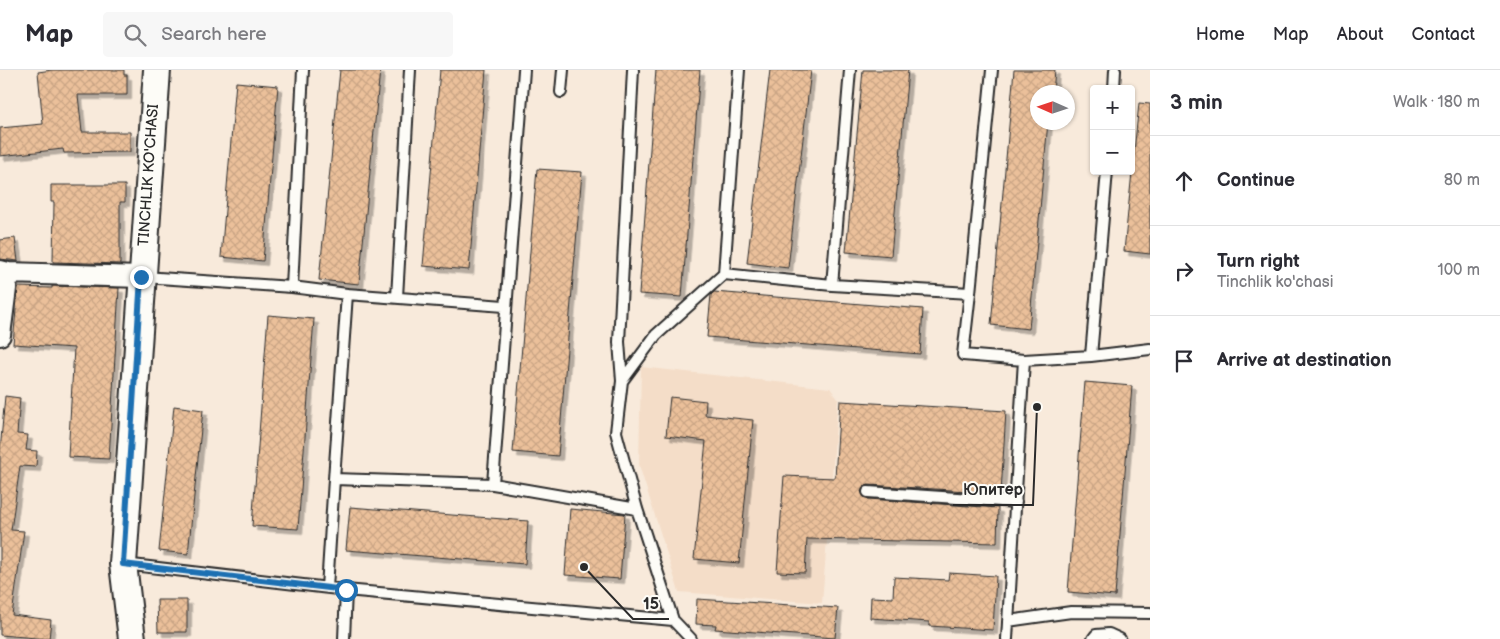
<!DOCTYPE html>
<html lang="en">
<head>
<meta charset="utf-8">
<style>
	:root { --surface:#fff; --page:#f7f7f7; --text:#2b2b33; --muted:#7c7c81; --line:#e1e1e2 }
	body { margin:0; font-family:"Balsamiq Sans",sans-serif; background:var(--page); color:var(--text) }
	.controls { position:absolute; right:15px; top:15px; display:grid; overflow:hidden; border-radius:5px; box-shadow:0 1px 4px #0004 }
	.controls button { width:45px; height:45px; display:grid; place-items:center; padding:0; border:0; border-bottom:1px solid var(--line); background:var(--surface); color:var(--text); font:25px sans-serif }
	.compass { position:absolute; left:1030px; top:15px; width:45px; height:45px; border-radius:50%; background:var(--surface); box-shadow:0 1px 4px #0004; rotate:273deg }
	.stop { position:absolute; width:15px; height:15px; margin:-11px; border:4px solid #1f6fb2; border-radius:50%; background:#fff }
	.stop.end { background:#1f6fb2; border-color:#fff; box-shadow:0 1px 5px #0008 }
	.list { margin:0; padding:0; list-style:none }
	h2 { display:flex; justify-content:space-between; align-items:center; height:65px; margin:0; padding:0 20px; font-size:21px }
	h2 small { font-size:16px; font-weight:400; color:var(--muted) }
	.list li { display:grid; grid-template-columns:32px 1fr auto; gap:15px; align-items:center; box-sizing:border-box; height:90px; padding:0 20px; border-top:1px solid var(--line) }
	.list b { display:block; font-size:19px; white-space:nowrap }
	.list p { margin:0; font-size:16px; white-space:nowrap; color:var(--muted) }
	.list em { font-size:16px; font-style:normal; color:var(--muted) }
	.icon { flex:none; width:28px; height:28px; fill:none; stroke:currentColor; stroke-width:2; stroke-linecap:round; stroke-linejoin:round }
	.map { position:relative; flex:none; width:1150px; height:569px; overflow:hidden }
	header { display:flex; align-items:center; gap:30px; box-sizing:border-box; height:70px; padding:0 25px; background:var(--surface); border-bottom:1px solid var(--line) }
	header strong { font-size:24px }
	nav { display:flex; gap:28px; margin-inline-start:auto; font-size:18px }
	.search { width:350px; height:45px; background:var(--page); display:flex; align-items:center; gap:12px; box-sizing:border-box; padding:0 18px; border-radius:5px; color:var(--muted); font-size:19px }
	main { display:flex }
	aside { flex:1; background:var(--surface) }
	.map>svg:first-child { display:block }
	.built { fill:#f4ddc8 }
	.building { fill:url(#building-cross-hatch); stroke:#2b2b2b; filter:url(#shadow) }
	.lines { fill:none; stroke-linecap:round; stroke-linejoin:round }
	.service-casing { stroke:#2b2b2b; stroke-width:14 }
	.minor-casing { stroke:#2b2b2b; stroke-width:24 }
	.tertiary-casing { stroke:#2b2b2b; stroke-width:30 }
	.service { stroke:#fdfcf7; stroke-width:10 }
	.minor { stroke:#fdfcf7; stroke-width:20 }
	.tertiary { stroke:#fdfcf7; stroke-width:26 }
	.route { stroke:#1f6fb2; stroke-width:6 }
	.labels { text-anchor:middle; stroke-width:4; stroke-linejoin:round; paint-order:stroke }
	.street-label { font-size:15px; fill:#2b2b2b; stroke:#fdfcf7 }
	.leader { fill:none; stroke:#2b2b2b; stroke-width:2 }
	.callout-dot { fill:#2b2b2b; stroke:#fdfcf7; stroke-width:2 }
	.callout-label { font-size:16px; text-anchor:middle; font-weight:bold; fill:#2b2b2b; stroke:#fdfcf7; stroke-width:4; stroke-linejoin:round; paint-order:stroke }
</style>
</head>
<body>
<header>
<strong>Map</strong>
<div class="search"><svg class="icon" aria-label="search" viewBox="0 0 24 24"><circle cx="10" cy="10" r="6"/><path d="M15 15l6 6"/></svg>Search here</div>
<nav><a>Home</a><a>Map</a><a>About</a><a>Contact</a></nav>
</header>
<main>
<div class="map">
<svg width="1150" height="569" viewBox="0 0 1150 569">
	<defs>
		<pattern id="building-cross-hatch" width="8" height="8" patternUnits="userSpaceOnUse" patternTransform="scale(1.25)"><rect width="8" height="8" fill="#ebc09a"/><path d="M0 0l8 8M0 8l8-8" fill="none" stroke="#caa585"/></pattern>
		<filter id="shadow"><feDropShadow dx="4.5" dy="4.5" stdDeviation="0" flood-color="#0004"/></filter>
	</defs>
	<rect width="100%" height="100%" fill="#f8eadb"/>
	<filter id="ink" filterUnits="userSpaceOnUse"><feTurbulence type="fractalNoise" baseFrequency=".02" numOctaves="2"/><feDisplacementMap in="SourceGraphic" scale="10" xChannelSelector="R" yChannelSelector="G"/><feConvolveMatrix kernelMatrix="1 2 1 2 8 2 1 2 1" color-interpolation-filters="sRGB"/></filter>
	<g filter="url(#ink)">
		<!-- built -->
		<path class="built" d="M641,297l189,21 8,11 -16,204 -143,-11 -40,-127z"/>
		<!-- building -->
		<path class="building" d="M52,0h72v5h3v20h-49l4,37h48v20l-66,1 -1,-4 -63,7v-28l43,-4 -5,-52z
			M340,0h40l-21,214 -40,-4z
			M440,0h46l-17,200 -46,-4z
			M656,0h44l-18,227 -43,-3z
			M770,0h41l-23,198 -41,-5z
			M863,0h45l-17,186 -45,-4z
			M1014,0h41l-2,22h-15v30h10l-19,207 -38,-4z
			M236,12l42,4 -15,175 -42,-4z
			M1139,33l11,1v150l-26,-3z
			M537,99l45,3 -24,284 -45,-4z
			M51,115h74v17h-5v62l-67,-2 1,-60h-3z
			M15,168l3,23 -18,-2v-19z
			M52,216l67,2 -10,171 -41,-2 6,-109 -61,-4 5,-57 34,1z
			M714,222l209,17 -3,45 -213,-17 4,-42z
			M268,245l46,4 -16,210 -46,-3z
			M1085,312l47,4 -17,210 -47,-4z
			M5,326l15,2 -3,36 11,1 -2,15 11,1 -1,16 -16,-1 -9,64 13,1 -12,84 39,5 -2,19 -49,-4v-184z
			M670,327l36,4 -1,14 48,5 -14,143 -45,-4 12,-118 -40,-5z
			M840,331l166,10 -5,82 -133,-8 -5,3 -2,4 7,7 130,9 -1,35 -190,-4 -2,34 -28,-1 7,-96 51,2z
			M174,336l29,4 -15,144 -29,-3z
			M350,437l178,14 -3,43 -179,-14z
			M570,439l55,5 -5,65 -55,-4z
			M949,503l47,3 -3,54 -64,-4v-4l-59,-4 1,-21 22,1 1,-21 54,3z
			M697,529l141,9 -3,30 -120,-9 1,-4 -20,-1z
			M157,530h30v32h-29z"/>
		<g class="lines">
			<defs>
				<path id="service" d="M524,0l-31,414 144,25
					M850,0l-18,215 138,8 -7,62 61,5
					M1114,19l1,-19
					M561,22l2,-22
					M1107,101l-16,185 59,-7
					M724,204l15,-204
					M144,207l148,10 55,7
					M292,217l11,-217
					M970,223l22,-223
					M397,227l13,-227
					M622,311l-3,-39 14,-272
					M334,409l13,-185 157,12
					M868,422l148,10
					M124,494l222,26 327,30
					M327,518l7,-109 159,5
					M1008,551l63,-9 79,1
					M344,569l2,-49
					M691,569l-18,-19 -36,-111 -21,-77 6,-51 34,-46 68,-61 108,11
					M1007,569l17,-279 67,-4
					M1093,569l3,-4 13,-1 11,5"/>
				<path id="minor" d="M0,201l8,2 133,4
					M0,265l8,-62"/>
				<path id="tertiary" d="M132,569l-9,-75 34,-494"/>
			</defs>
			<!-- service casing -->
			<use href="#service" class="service-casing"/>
			<!-- minor casing -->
			<use href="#minor" class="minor-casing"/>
			<!-- tertiary casing -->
			<use href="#tertiary" class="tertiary-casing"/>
			<!-- service -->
			<use href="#service" class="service"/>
			<!-- minor -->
			<use href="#minor" class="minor"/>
			<!-- tertiary -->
			<use href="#tertiary" class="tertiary"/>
		</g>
	</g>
	<g class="lines" filter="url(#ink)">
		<!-- route -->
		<path class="route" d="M141,207l-18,287 223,26"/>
	</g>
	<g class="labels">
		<!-- street labels -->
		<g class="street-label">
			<text transform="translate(148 105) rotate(-86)" y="5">TINCHLIK KO'CHASI</text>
		</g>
	</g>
	<!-- callouts -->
	<path class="leader" d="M1037 337L1033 435H953M584 497L633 549H669"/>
	<g class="callout-dot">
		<circle cx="1037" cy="337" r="5"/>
		<circle cx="584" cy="497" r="5"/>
	</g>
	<g class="callout-label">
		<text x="993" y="425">Юпитер</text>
		<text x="651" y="539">15</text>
	</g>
</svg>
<div class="controls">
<button>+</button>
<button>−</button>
</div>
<svg class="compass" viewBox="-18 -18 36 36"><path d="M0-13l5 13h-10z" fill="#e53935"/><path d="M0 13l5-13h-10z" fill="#7c7c81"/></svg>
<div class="stop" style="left:346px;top:520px"></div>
<div class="stop end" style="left:141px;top:207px"></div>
</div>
<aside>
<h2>3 min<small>Walk · 180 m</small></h2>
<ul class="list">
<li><svg class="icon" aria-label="ahead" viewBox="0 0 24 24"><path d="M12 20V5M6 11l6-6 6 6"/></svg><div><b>Continue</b></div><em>80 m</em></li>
<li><svg class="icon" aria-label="right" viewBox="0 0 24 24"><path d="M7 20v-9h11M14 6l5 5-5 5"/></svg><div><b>Turn right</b><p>Tinchlik ko'chasi</p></div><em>100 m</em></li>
<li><svg class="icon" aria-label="arrive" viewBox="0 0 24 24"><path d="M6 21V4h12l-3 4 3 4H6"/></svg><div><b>Arrive at destination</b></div></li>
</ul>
</aside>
</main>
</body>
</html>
